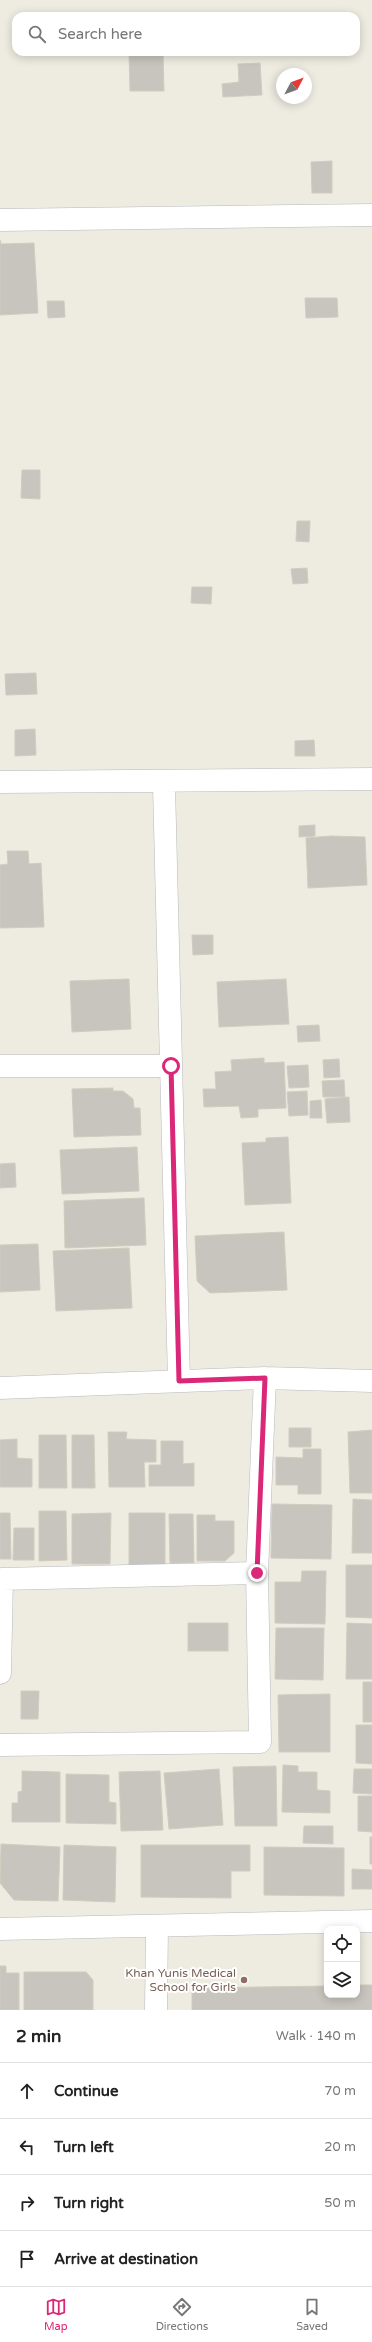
<!DOCTYPE html>
<html lang="en">
<head>
<meta charset="utf-8">
<style>
	:root { --surface:#fff; --page:#f6f6f6; --text:#222; --muted:#767676; --line:#e0e0e0; --accent:#db2777 }
	body { margin:0; font-family:"Varela Round",sans-serif; background:var(--page); color:var(--text) }
	.controls { position:absolute; right:12px; bottom:12px; display:grid; overflow:hidden; border-radius:8px; box-shadow:0 2px 10px #0003 }
	.controls button { width:36px; height:36px; display:grid; place-items:center; padding:0; border:0; border-bottom:1px solid var(--line); background:var(--surface); color:var(--text); font:20px sans-serif }
	.compass { position:absolute; left:276px; top:68px; width:36px; height:36px; border-radius:50%; background:var(--surface); box-shadow:0 2px 10px #0003; rotate:49deg }
	.stop { position:absolute; width:12px; height:12px; margin:-9px; border:3px solid #db2777; border-radius:50%; background:#fff }
	.stop.end { background:#db2777; border-color:#fff; box-shadow:0 1px 4px #0008 }
	.list { margin:0; padding:0; list-style:none }
	h2 { display:flex; justify-content:space-between; align-items:center; height:52px; margin:0; padding:0 16px; font-size:17px }
	h2 small { font-size:13px; font-weight:400; color:var(--muted) }
	.list li { display:grid; grid-template-columns:26px 1fr auto; gap:12px; align-items:center; box-sizing:border-box; height:56px; padding:0 16px; border-top:1px solid var(--line) }
	.list b { display:block; font-size:15px; white-space:nowrap }
	.list em { font-size:13px; font-style:normal; color:var(--muted) }
	.icon { flex:none; width:22px; height:22px; fill:none; stroke:currentColor; stroke-width:2; stroke-linecap:round; stroke-linejoin:round }
	.map { position:relative; flex:none; width:372px; height:2010px; overflow:hidden }
	.search { position:absolute; background:var(--surface); box-shadow:0 2px 10px #0003; left:12px; right:12px; top:12px; height:44px; display:flex; align-items:center; gap:10px; box-sizing:border-box; padding:0 14px; border-radius:12px; color:var(--muted); font-size:15px }
	.sheet { height:276px; background:var(--surface) }
	nav { display:flex; justify-content:space-around; align-items:center; box-sizing:border-box; height:56px; border-top:1px solid var(--line); background:var(--surface); font-size:11px; color:var(--muted) }
	nav a { display:grid; justify-items:center; gap:2px }
	nav .on { color:var(--accent) }
	.map>svg:first-child { display:block }
	.building { fill:#c8c5be; stroke:#d2ccbf }
	.lines { fill:none; stroke-linecap:round; stroke-linejoin:round }
	.minor-casing { stroke:#b7b9bf; stroke-width:23 }
	.minor { stroke:#fff; stroke-width:22 }
	.route { stroke:#db2777; stroke-width:5 }
	.education-dot { fill:#8d6e63; stroke:#fff; stroke-width:1.5 }
	.labels { text-anchor:middle; stroke-width:4; stroke-linejoin:round; paint-order:stroke }
	.education-label { font-size:12px; fill:#785e54; stroke:#fff; text-anchor:end }
</style>
</head>
<body>
<div class="map">
<svg width="372" height="2010" viewBox="0 0 372 2010">
	<rect width="100%" height="100%" fill="#eeebe1"/>
	<!-- building -->
	<path class="building" d="M129,52h34l1,39h-34z
		M260,63l2,32 -39,2 -1,-13 17,-2 -1,-18z
		M332,161v32h-20l-1,-31z
		M0,240l1,4 33,-1 4,70 -38,2z
		M305,298h32l1,19 -32,1z
		M47,301h17l1,16 -17,1z
		M22,470h18v29l-19,-1z
		M297,521h13l-1,21 -13,-1z
		M307,568l1,15 -15,1 -2,-15z
		M192,587h20l-1,17 -20,-1z
		M36,673l1,21 -31,1 -1,-21z
		M35,729l1,26 -21,1v-26z
		M314,740l1,16h-20v-15z
		M315,825v11l-16,1v-11z
		M331,836l34,1 2,48 -59,3 -2,-50z
		M7,851h21l1,13 12,-1 3,64 -44,1v-63l8,-1z
		M192,935h21v19l-20,1z
		M129,979l2,50 -59,3 -2,-51z
		M286,979l3,45 -70,3 -2,-45z
		M319,1025l1,16 -22,1 -1,-16z
		M264,1058v5l20,-1 2,46 -28,1v8l-17,1 -2,-12 -35,1 -1,-18h13l-1,-17 17,-1 -1,-11z
		M339,1059l1,18 -16,1 -1,-18z
		M308,1065l1,22 -20,1 -2,-22z
		M344,1080l1,17h-22l-1,-16z
		M113,1088v3h10l10,8 1,9h6l1,27 -67,2 -2,-48z
		M307,1091l1,24 -19,1 -2,-24z
		M349,1097l1,25 -23,1 -2,-24z
		M321,1100l1,18h-12v-17z
		M288,1137l3,66 -46,2 -3,-62 24,-1v-4z
		M137,1147l2,44 -77,3 -2,-44z
		M15,1163l1,24 -16,1v-24z
		M144,1198l2,47 -81,3 -1,-47z
		M284,1232l3,58 -77,3 -13,-12 -2,-45z
		M38,1244l2,46 -40,2v-47z
		M129,1248l3,60 -76,3 -3,-60z
		M289,1428h22v19h-22z
		M372,1430v63h-22l-2,-61z
		M108,1432h19l-1,7 30,1v22h-12l1,25h-36z
		M39,1435h27l1,53h-28z
		M72,1435h22l1,53h-23z
		M17,1439v19l15,1v28h-32v-47z
		M161,1441h22v23l11,-1v23h-45v-21h12z
		M303,1449h18v45h-23v-9h-22v-28l27,1z
		M353,1499l19,1v53h-20z
		M272,1504l60,1 -1,54 -60,-1z
		M39,1511h27l1,49 -28,1z
		M0,1513h10l1,46h-11z
		M111,1513l-1,51h-38v-50z
		M129,1513h36v52h-36z
		M169,1514h24l1,49h-24z
		M197,1515h18v6h19v32l-9,8h-28z
		M14,1528h20v32h-21z
		M346,1565h26v53l-26,-1z
		M302,1571h24l-1,53 -50,-1v-41h26z
		M188,1623h40v28h-40z
		M347,1623l25,1v55h-26z
		M276,1628h48l-1,52 -48,-1z
		M363,1682h9v40h-9z
		M21,1691h18l-1,28h-17z
		M330,1694v58h-51l-1,-57z
		M356,1725h16v39l-16,-1z
		M283,1765l15,1v6h19v18l13,1v22l-48,-1z
		M276,1766l1,60h-42l-2,-59z
		M219,1769l4,56 -54,4 -5,-56z
		M354,1769h18v25l-19,-1z
		M22,1771l38,1v50h-48v-19h6v-11l4,-1z
		M160,1771l3,59 -42,1 -2,-59z
		M66,1774l43,1v27l7,1v21l-50,-1z
		M358,1796h14v36l-14,-1z
		M304,1826h29v18l-30,-1z
		M370,1837h2v27h-2z
		M1,1844l59,3 -2,54 -44,-1 -14,-17z
		M64,1845l52,2 -1,55 -52,-2z
		M141,1845h109v26h-19v27l-90,-1z
		M264,1847l80,1v48l-80,-1z
		M352,1869l20,1v19h-20z
		M0,1966h6v7h13v37h-19z
		M24,1972h62l7,8v30h-69z
		M357,1985h15v25h-180v-22l135,-2v9h30z"/>
	<g class="lines">
		<defs>
			<path id="minor" d="M0,220l372,-5
				M0,782l372,-3
				M164,786l15,595
				M0,1066h171
				M0,1388l265,-10 107,3
				M0,1673l2,-94 255,-6
				M0,1745l260,-3 -3,-169 8,-195
				M0,1929l372,-8
				M156,2010l1,-83"/>
		</defs>
		<!-- minor casing -->
		<use href="#minor" class="minor-casing"/>
		<!-- minor -->
		<use href="#minor" class="minor"/>
	</g>
	<g class="lines">
		<!-- route -->
		<path class="route" d="M171,1066l8,315 86,-3 -8,195"/>
	</g>
	<!-- markers -->
	<circle class="education-dot" cx="244" cy="1980" r="4"/>
	<g class="labels">
		<!-- education labels -->
		<g class="education-label">
			<text x="236" y="1977">Khan Yunis Medical<tspan x="236" dy="14">School for Girls</tspan></text>
		</g>
	</g>
</svg>
<div class="controls">
<button><svg class="icon" aria-label="locate" viewBox="0 0 24 24"><circle cx="12" cy="12" r="6"/><path d="M12 2v4M12 18v4M2 12h4M18 12h4"/></svg></button>
<button><svg class="icon" aria-label="layers" viewBox="0 0 24 24"><path d="M12 4l9 5-9 5-9-5zM3 14l9 5 9-5"/></svg></button>
</div>
<svg class="compass" viewBox="-18 -18 36 36"><path d="M0-13l5 13h-10z" fill="#e53935"/><path d="M0 13l5-13h-10z" fill="#767676"/></svg>
<div class="stop" style="left:171px;top:1066px"></div>
<div class="stop end" style="left:257px;top:1573px"></div>
<div class="search"><svg class="icon" aria-label="search" viewBox="0 0 24 24"><circle cx="10" cy="10" r="6"/><path d="M15 15l6 6"/></svg>Search here</div>
</div>
<section class="sheet">
<h2>2 min<small>Walk · 140 m</small></h2>
<ul class="list">
<li><svg class="icon" aria-label="ahead" viewBox="0 0 24 24"><path d="M12 20V5M6 11l6-6 6 6"/></svg><div><b>Continue</b></div><em>70 m</em></li>
<li><svg class="icon" aria-label="left" viewBox="0 0 24 24"><path d="M17 20v-9H6M10 6l-5 5 5 5"/></svg><div><b>Turn left</b></div><em>20 m</em></li>
<li><svg class="icon" aria-label="right" viewBox="0 0 24 24"><path d="M7 20v-9h11M14 6l5 5-5 5"/></svg><div><b>Turn right</b></div><em>50 m</em></li>
<li><svg class="icon" aria-label="arrive" viewBox="0 0 24 24"><path d="M6 21V4h12l-3 4 3 4H6"/></svg><div><b>Arrive at destination</b></div></li>
</ul>
</section>
<nav>
<a class="on"><svg class="icon" aria-label="map" viewBox="0 0 24 24"><path d="M3 6l6-2 6 2 6-2v14l-6 2-6-2-6 2zM9 4v14M15 6v14"/></svg>Map</a>
<a><svg class="icon" aria-label="directions" viewBox="0 0 24 24"><path d="M12 3l9 9-9 9-9-9zM9 14v-3h6M13 9l2 2-2 2"/></svg>Directions</a>
<a><svg class="icon" aria-label="saved" viewBox="0 0 24 24"><path d="M7 4h10v16l-5-4-5 4z"/></svg>Saved</a>
</nav>
</body>
</html>
